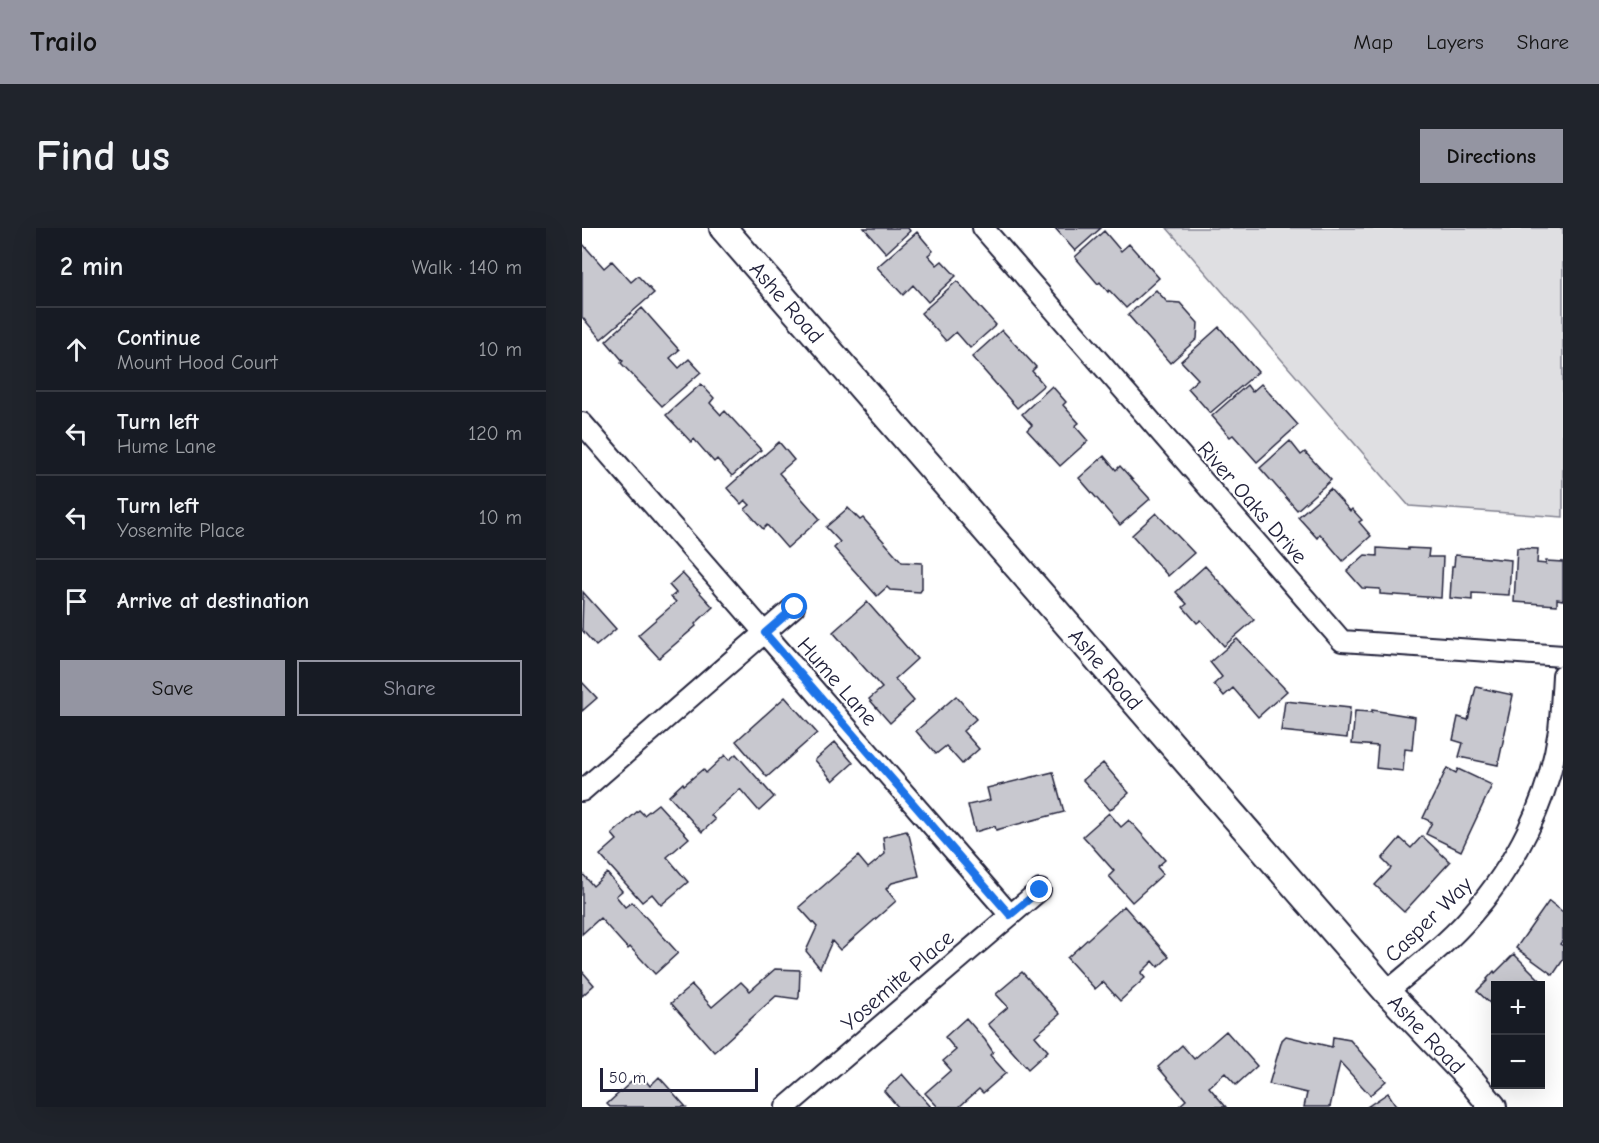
<!DOCTYPE html>
<html lang="en">
<head>
<meta charset="utf-8">
<style>
	:root { --surface:#171b24; --page:#20242c; --text:#f1f3f6; --muted:#9ea1a6; --line:#363941; --accent:#9495a2 }
	body { margin:0; font-family:"Comic Neue",sans-serif; background:var(--page); color:var(--text) }
	.controls { position:absolute; right:18px; bottom:18px; display:grid; overflow:hidden; border-radius:0px; box-shadow:0 6px 24px #0002 }
	.controls button { width:54px; height:54px; display:grid; place-items:center; padding:0; border:0; border-bottom:2px solid var(--line); background:var(--surface); color:var(--text); font:30px sans-serif }
	.scale { position:absolute; left:18px; bottom:15px; width:158px; box-sizing:border-box; padding-left:6px; border:3px solid #22223b; border-top:0; font-size:16px; line-height:21px; white-space:nowrap; color:#22223b; -webkit-text-stroke:4px #fff; paint-order:stroke }
	.stop { position:absolute; width:18px; height:18px; margin:-14px; border:4px solid #1a73e8; border-radius:50%; background:#fff }
	.stop.end { background:#1a73e8; border-color:#fff; box-shadow:0 2px 6px #0008 }
	.list { margin:0; padding:0; list-style:none }
	h2 { display:flex; justify-content:space-between; align-items:center; height:78px; margin:0; padding:0 24px; font-size:26px }
	h2 small { font-size:20px; font-weight:400; color:var(--muted) }
	.list li { display:grid; grid-template-columns:39px 1fr auto; gap:18px; align-items:center; box-sizing:border-box; height:84px; padding:0 24px; border-top:2px solid var(--line) }
	.list b { display:block; font-size:22px; white-space:nowrap }
	.list p { margin:0; font-size:20px; white-space:nowrap; color:var(--muted) }
	.list em { font-size:20px; font-style:normal; color:var(--muted) }
	.actions { display:flex; gap:12px; padding:18px 24px }
	.actions a { flex:1; padding:14px 0; border:2px solid var(--accent); border-radius:0px; text-align:center; font-size:21px; color:var(--accent) }
	.actions .main { background:var(--accent); color:#111 }
	.icon { flex:none; width:33px; height:33px; fill:none; stroke:currentColor; stroke-width:2; stroke-linecap:round; stroke-linejoin:round }
	.map { position:relative; flex:none; width:981px; height:879px; overflow:hidden; border-radius:0px }
	header { display:flex; align-items:center; gap:36px; box-sizing:border-box; height:84px; padding:0 30px; background:var(--accent); color:#111 }
	header strong { font-size:28px }
	nav { display:flex; gap:33px; margin-inline-start:auto; font-size:21px }
	.intro { display:flex; align-items:center; justify-content:space-between; box-sizing:border-box; height:144px; padding:0 36px }
	h1 { margin:0; font-size:42px }
	.button { padding:15px 27px; border-radius:0px; background:var(--accent); color:#111; font-size:21px; font-weight:700 }
	main { display:flex; gap:36px; padding:0 36px }
	aside { flex:1; background:var(--surface); border-radius:0px; box-shadow:0 6px 24px #0002 }
	.map>svg:first-child { display:block }
	.green { fill:#dfdfe2; stroke:#80808e; stroke-width:1.5 }
	.building { fill:#c8c8cf; stroke:#22223b; stroke-width:1.5 }
	.lines { fill:none; stroke-linecap:round; stroke-linejoin:round }
	.minor-casing { stroke:#22223b; stroke-width:24 }
	.tertiary-casing { stroke:#22223b; stroke-width:30 }
	.minor { stroke:#fff; stroke-width:20 }
	.tertiary { stroke:#fff; stroke-width:26 }
	.route { stroke:#1a73e8; stroke-width:8 }
	.labels { text-anchor:middle; stroke-width:4.5; stroke-linejoin:round; paint-order:stroke }
	.street-label { font-size:22px; fill:#22223b; stroke:#fff }
</style>
</head>
<body>
<header>
<strong>Trailo</strong>
<nav><a>Map</a><a>Layers</a><a>Share</a></nav>
</header>
<div class="intro"><h1>Find us</h1><a class="button">Directions</a></div>
<main>
<aside>
<h2>2 min<small>Walk · 140 m</small></h2>
<ul class="list">
<li><svg class="icon" aria-label="ahead" viewBox="0 0 24 24"><path d="M12 20V5M6 11l6-6 6 6"/></svg><div><b>Continue</b><p>Mount Hood Court</p></div><em>10 m</em></li>
<li><svg class="icon" aria-label="left" viewBox="0 0 24 24"><path d="M17 20v-9H6M10 6l-5 5 5 5"/></svg><div><b>Turn left</b><p>Hume Lane</p></div><em>120 m</em></li>
<li><svg class="icon" aria-label="left" viewBox="0 0 24 24"><path d="M17 20v-9H6M10 6l-5 5 5 5"/></svg><div><b>Turn left</b><p>Yosemite Place</p></div><em>10 m</em></li>
<li><svg class="icon" aria-label="arrive" viewBox="0 0 24 24"><path d="M6 21V4h12l-3 4 3 4H6"/></svg><div><b>Arrive at destination</b></div></li>
</ul>
<div class="actions"><a class="main">Save</a><a>Share</a></div>
</aside>
<div class="map">
<svg width="981" height="879" viewBox="0 0 981 879">
	<rect width="100%" height="100%" fill="#fff"/>
	<filter id="ink" filterUnits="userSpaceOnUse"><feTurbulence type="fractalNoise" baseFrequency=".0167" numOctaves="2"/><feDisplacementMap in="SourceGraphic" scale="12" xChannelSelector="R" yChannelSelector="G"/><feConvolveMatrix kernelMatrix="1 2 1 2 8 2 1 2 1" color-interpolation-filters="sRGB"/></filter>
	<g filter="url(#ink)">
		<!-- green -->
		<path class="green" d="M585,0h396v289l-154,-11z"/>
		<!-- building -->
		<path class="building" d="M282,0h44l2,3 -24,22z
			M473,0h46l-26,23z
			M522,3l17,20 8,-7 30,34 -33,30 -17,-18 -1,2 -8,-10 -2,2 -23,-27z
			M335,4l16,19 -5,4 9,10 5,-4 14,15 -28,26 -15,-17 -10,10 -26,-28z
			M0,15l22,25 8,-7 19,21 7,-6 16,17 -53,46 -19,-22z
			M375,53l39,44 -26,23 -14,-16 -10,9 -25,-28z
			M574,62l11,12 13,1 18,20 -1,16 -27,24 -42,-48z
			M60,80l37,42 -9,8 9,10 10,-9 12,13 -39,34 -41,-43 2,-2 -17,-20z
			M637,99l39,45 -48,41 -22,-25 10,-9 -17,-18z
			M420,102l34,37 -4,4 12,14 -27,23 -45,-51z
			M119,156l13,14 -4,5 11,12 4,-4 36,39 -29,26 -15,-17 -3,3 -20,-23 -3,3 -25,-27z
			M679,156l37,41 -41,37 -24,-27 -3,2 -18,-21 35,-31 5,7z
			M470,158l14,16 -3,3 16,18 -4,3 13,15 -28,25 -33,-36 5,-5 -10,-11z
			M708,213l11,14 4,-3 26,28 -34,30 -37,-42z
			M197,214l15,18 -15,13 41,46 -33,29 -20,-23 -4,4 -18,-20 5,-4 -5,-5 -4,4 -14,-16z
			M522,228l12,14 4,-4 30,33 -30,26 -41,-47z
			M748,261l20,22 2,-2 10,11 -3,2 12,14 -28,25 -23,-27 -3,4 -19,-21z
			M266,280l12,12 3,-2 39,44 20,1v26l-2,3 -30,-2 -3,-3 -10,9 -43,-48 6,-6 -14,-15z
			M574,285l38,40 -26,23 -36,-41z
			M795,320l31,2v-2l21,1 -1,8h15l-2,41 -61,-4v-5l-18,-1 -15,-17 18,-16 12,1z
			M935,320l21,1 -1,14 9,1v-3l17,1v38l-6,-1v6l-43,-3z
			M873,327l56,5 -2,35 -37,-2v7l-22,-2 2,-32h2z
			M623,338l49,54 -30,26 -23,-26 -4,3 -14,-16 4,-3 -11,-12z
			M100,345l31,34 -18,17 1,2 -37,32 -21,-23 38,-33 -5,-5 5,-4 -7,-8z
			M1,364l33,37 -20,17 -14,-16z
			M285,374l50,57 -22,20 19,22 -24,22 -21,-24 13,-11 -49,-56z
			M655,411l50,52 -29,26 -25,-29 -9,8 -10,-12 8,-7 -12,-15z
			M0,454l15,16 -15,13z
			M894,459l37,8 -15,70 -39,-8 4,-14 -10,-3 5,-23 10,3z
			M374,468l20,23 -13,12 16,18 -17,15 -16,-18 -10,8 -20,-23z
			M203,469l32,36 -50,44 -31,-36z
			M703,473l65,7 -3,30 -66,-7z
			M790,482l43,7 -3,33 -7,-1 -2,22 -27,-3 2,-22 -26,-2 3,-33 17,1z
			M253,514l18,21 -20,18 -18,-21z
			M154,526l38,43 -15,14 -19,-22 -29,26 4,5 -13,12 -33,-36 14,-13 1,2 19,-16 3,4 19,-18 4,5z
			M521,535l26,30 -19,17 -27,-30z
			M865,540l9,5 2,-4 34,16 -31,66 -35,-17 6,-12 -9,-4z
			M471,544l11,40 -68,18 -1,-4 -20,6 -7,-27 22,-5 -3,-12z
			M76,576l31,34 -22,19 21,25 -27,23 -9,-11 -10,8 -42,-47 17,-15 -5,-6 27,-24 5,5z
			M527,585l12,14 8,-7 36,40 -8,7 6,7 -31,28 -23,-26 5,-5 -31,-35z
			M324,603l3,4 10,41 -27,7 -6,6 10,12 -56,49 -8,-9 -12,27 -14,-17 11,-24 -18,-20 59,-51 10,12 17,-14 -2,-17z
			M840,608l28,26 -46,50 -29,-27 16,-17 -9,-9 18,-21 11,10z
			M0,645l11,13 14,-13 15,18 -6,5 9,11 7,-5 46,51 -23,21 -25,-27 -2,2 -28,-31 -18,16z
			M967,673l14,11v28l-3,4 3,2v14l-10,15 -37,-27z
			M542,678l45,51 -11,10 -5,-6 -12,12 4,5 -25,23 -17,-19 -8,7 -28,-31z
			M932,726l30,30 -4,3 -44,-1v23l-19,-18 11,-11 -1,-1 7,-8 1,2z
			M193,741l25,1 -1,27 -1,2 -22,-3 -62,56 -43,-49 21,-18 20,22 29,-25 9,9z
			M0,743l12,14 -12,11z
			M440,744l38,42 -25,22 13,15 -20,18 -40,-45 20,-17 -12,-13z
			M384,790l19,22 8,12 -3,3 16,18 -23,20 -4,-4 -20,18h-21l-13,-14 26,-23 -8,-9 13,-11 -11,-13z
			M644,803l31,35 -21,19 -11,-12 -16,14 17,20h-48l8,-7 -28,-33 24,-22 12,14z
			M704,808l46,11 1,-10 17,3 36,41 -16,14 -30,-33 -10,45h-26l3,-14 -38,-9 13,-44z
			M58,846l10,12 9,-9 27,30h-76l-3,-3z
			M320,846l29,33h-33l-14,-16z
			M806,865l9,14h-30z"/>
		<g class="lines">
			<defs>
				<path id="minor" d="M401,0l359,413 221,15
					M0,195l428,492
					M0,563l212,-184
					M805,764c27,-24 59,-47 82,-74 47,-53 80,-118 90,-188 2,-18 3,-37 4,-55
					M204,879l254,-217"/>
				<g id="tertiary">
					<path id="s1" d="M141,0l664,764 82,86 24,29"/>
				</g>
			</defs>
			<!-- minor casing -->
			<use href="#minor" class="minor-casing"/>
			<!-- tertiary casing -->
			<use href="#tertiary" class="tertiary-casing"/>
			<!-- minor -->
			<use href="#minor" class="minor"/>
			<!-- tertiary -->
			<use href="#tertiary" class="tertiary"/>
		</g>
	</g>
	<g class="lines" filter="url(#ink)">
		<!-- route -->
		<path class="route" d="M213,379l-30,26 245,282 30,-25"/>
	</g>
	<g class="labels">
		<!-- street labels -->
		<g class="street-label">
			<text dy="8" stroke="none"><textPath href="#s1" startOffset="98">Ashe Road</textPath></text>
			<text transform="translate(671 274) rotate(49)" y="8">River Oaks Drive</text>
			<text dy="8" stroke="none"><textPath href="#s1" startOffset="584">Ashe Road</textPath></text>
			<text transform="translate(256 453) rotate(49)" y="8">Hume Lane</text>
			<text transform="translate(846 691) rotate(-44)" y="8">Casper Way</text>
			<text transform="translate(315 752) rotate(-41)" y="8">Yosemite Place</text>
			<text dy="8" stroke="none"><textPath href="#s1" startOffset="1070">Ashe Road</textPath></text>
		</g>
	</g>
</svg>
<div class="controls">
<button>+</button>
<button>−</button>
</div>
<div class="scale">50 m</div>
<div class="stop" style="left:213px;top:379px"></div>
<div class="stop end" style="left:458px;top:662px"></div>
</div>
</main>
</body>
</html>
